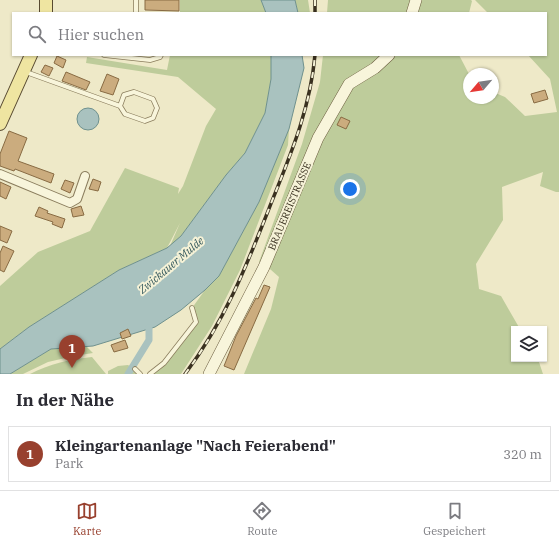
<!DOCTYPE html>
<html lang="de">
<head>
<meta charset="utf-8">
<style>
	:root { --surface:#fff; --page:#f2f2f3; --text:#2b2b33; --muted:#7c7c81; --line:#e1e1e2; --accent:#98402e }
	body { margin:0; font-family:"IBM Plex Serif",serif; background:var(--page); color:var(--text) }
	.controls { position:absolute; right:12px; bottom:12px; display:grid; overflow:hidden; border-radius:0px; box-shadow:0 1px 3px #0004 }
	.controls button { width:36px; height:36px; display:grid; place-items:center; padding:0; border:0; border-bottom:1px solid var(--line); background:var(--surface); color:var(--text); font:20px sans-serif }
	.compass { position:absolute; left:463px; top:68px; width:36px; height:36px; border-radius:50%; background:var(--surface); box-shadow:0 1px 3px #0004; rotate:241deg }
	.you { position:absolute; left:350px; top:189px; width:14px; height:14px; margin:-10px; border:3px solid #fff; border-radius:50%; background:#1a73e8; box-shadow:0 0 0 6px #1a73e833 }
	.badge { display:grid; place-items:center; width:26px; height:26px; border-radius:50%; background:var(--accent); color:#fff; font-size:13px; font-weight:700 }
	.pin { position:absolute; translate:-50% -33px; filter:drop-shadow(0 1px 2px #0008) }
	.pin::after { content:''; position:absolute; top:21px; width:14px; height:12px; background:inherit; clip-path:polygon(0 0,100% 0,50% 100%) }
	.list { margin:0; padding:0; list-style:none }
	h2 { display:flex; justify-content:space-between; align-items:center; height:52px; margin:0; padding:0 16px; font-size:17px }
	h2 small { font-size:13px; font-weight:400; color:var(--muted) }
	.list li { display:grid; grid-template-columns:26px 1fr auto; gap:12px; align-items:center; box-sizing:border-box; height:56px; margin:0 8px 8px; padding:0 8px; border:1px solid var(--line); border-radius:0px }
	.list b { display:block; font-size:15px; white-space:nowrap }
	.list p { margin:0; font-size:13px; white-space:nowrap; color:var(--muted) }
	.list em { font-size:13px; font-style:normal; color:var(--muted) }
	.icon { flex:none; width:22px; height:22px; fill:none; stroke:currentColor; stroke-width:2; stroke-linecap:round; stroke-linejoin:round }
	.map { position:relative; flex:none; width:559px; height:374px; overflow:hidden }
	.search { position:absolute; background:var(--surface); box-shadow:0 1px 3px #0004; left:12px; right:12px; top:12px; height:44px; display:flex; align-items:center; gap:10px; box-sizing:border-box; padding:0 14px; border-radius:0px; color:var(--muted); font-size:15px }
	.sheet { height:116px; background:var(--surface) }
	nav { display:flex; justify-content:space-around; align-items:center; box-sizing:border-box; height:56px; border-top:1px solid var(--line); background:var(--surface); font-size:11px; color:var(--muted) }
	nav a { display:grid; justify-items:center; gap:2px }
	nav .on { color:var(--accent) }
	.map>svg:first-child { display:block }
	.green { fill:#becc9b }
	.water { fill:#a9c2bf; stroke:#6f918e }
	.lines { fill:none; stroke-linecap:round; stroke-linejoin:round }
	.canal { stroke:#a9c2bf; stroke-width:7 }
	.building { fill:#cbac7e; stroke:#886b43 }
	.lane-casing { stroke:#8a7d5d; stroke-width:5.5 }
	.street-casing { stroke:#8a7d5d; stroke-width:10 }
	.secondary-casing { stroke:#6c5e40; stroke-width:12 }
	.primary-casing { stroke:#584a31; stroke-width:14 }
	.lane { stroke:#f8f5db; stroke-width:4 }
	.street { stroke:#f8f5db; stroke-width:8 }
	.secondary { stroke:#f8f5db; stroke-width:11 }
	.primary { stroke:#efe5a1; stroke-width:12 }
	.rail-casing { stroke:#3a3120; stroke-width:3.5 }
	.rail { stroke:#f5f2d7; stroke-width:2; stroke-dasharray:6; stroke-linecap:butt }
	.labels { text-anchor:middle; stroke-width:4; stroke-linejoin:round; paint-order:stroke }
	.street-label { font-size:10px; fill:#3a3120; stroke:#f5f2d7 }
	.water-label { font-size:11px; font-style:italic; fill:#30555a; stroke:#f5f2d7 }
</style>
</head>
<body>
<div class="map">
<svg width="559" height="374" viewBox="0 0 559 374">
	<rect width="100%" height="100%" fill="#eee9c8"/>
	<!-- green -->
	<path class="green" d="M180,0h81l5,13h-86z
		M295,0h13l2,13h-12z
		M328,0h143l1,1 -3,12h-142z
		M475,0h84v192h-3l-16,-6 3,-14 -41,15 1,33 -27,44 3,25 22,7 19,33h-6v30h24l5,15h-299l27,-65 8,-32 -17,-15h-3l43,-118 18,-62 3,-27h136l10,19v24h24v-6l12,5 20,19 32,-4 -7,-33 -22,-24h18v-42h-58z
		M170,55h101v24l-6,34 -20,40 -19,22 -45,61 -11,10 10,-23 -13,25 -48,22 -90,57 -29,22v-63l38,-34 52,-21 35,-63 54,20 -1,6 5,-8 23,-60 10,-17 -38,-32 -92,-14 1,-6 80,13z
		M289,129l-1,16 -48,125 -28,56 -31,48h-31l14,-11 32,-41 -4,-14 13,-18 14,-14 40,-74z
		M87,347l6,6 -19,3 -26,6 -25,12h-13l41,-25z
		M92,357l14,17h-76c19,-10 41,-15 62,-17z
		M128,365l12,9h-32v-3l10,-5z"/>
	<!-- water -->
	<path class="water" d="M261,0h34l3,13h-32z
		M271,55h31l2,13 -15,61 -30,73 -40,74 -14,14 -24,20 -26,17 -62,19 -42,3 -41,25h-10v-25l29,-22 90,-57 48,-22 14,-12 45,-61 19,-22 20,-40 6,-34z
		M77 119a11 11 0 1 1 22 0a11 11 0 1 1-22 0Z"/>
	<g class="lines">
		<!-- canal -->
		<path class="canal" d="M128,374l21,-34v-12"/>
	</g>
	<!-- building -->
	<path class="building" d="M145,0h34v11l-34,-1z
		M57,56l9,4 -3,8 -9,-5z
		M45,65l8,3 -4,8 -8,-4z
		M66,72l24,10 -4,8 -24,-9z
		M107,74l12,5 -6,16 -13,-4z
		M545,90l3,9 -14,4 -3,-9z
		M341,117l9,4 -4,8 -9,-4z
		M9,131l18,7 -9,23 36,13 -3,9 -36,-14 -1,2 -14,-5v-12z
		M93,179l8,3 -3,9 -9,-2z
		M65,180l9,3 -4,10 -9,-4z
		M0,182l11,5 -5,12 -6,-3z
		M81,206l3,9 -11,2 -2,-8z
		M39,207l9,4 -1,2 18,6 -3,9 -10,-4 1,-2 -18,-6z
		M0,226l12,5 -5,12 -7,-3z
		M3,246l11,5 -10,21 -4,-2v-17z
		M264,285l6,2 -36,83 -10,-4 12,-30 20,-38 2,1z
		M128,329l3,7 -9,3 -2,-6z
		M125,340l3,8 -14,4 -3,-7z"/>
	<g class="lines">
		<defs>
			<path id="lane" d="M136,0v13
				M104,55l46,5 10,-3 1,-2
				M26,72l94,34 5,8 20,7 8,-3 4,-10 -4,-9 -19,-7 -10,3 -4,11
				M135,369l5,5
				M150,374l14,-11 32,-41 -4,-14"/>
			<path id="street" d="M0,174l70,29 7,-4 8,-23"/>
			<path id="secondary" d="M412,13l4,-13
				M209,374l55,-107 54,-129 31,-54 26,-16 14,-13"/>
			<path id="primary" d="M46,13v-13
				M0,124l31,-69"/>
		</defs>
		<!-- lane casing -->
		<use href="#lane" class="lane-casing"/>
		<!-- street casing -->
		<use href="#street" class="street-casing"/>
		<!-- secondary casing -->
		<use href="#secondary" class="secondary-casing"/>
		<!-- primary casing -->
		<use href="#primary" class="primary-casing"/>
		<!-- lane -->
		<use href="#lane" class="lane"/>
		<!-- street -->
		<use href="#street" class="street"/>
		<!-- secondary -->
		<use href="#secondary" class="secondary"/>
		<!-- primary -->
		<use href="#primary" class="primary"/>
		<defs>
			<path id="rail" d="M315,0v13
				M185,374c40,-53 61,-107 85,-168 20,-50 40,-96 45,-151"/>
		</defs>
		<!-- rail casing -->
		<use href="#rail" class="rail-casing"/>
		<!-- rail -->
		<use href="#rail" class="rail"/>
	</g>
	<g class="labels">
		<!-- street labels -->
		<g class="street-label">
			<text transform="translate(289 206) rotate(-67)" y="4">BRAUEREISTRASSE</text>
		</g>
		<!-- water labels -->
		<g class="water-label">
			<text transform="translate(171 265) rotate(-40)" y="4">Zwickauer Mulde</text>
		</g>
	</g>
</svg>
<div class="controls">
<button><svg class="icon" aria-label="layers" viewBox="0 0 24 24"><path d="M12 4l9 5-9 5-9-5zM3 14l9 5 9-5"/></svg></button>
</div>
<svg class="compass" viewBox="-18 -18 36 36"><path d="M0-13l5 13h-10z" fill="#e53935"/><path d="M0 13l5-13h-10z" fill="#7c7c81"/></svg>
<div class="you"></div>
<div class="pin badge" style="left:72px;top:368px">1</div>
<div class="search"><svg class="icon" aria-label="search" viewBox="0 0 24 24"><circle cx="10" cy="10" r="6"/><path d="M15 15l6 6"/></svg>Hier suchen</div>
</div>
<section class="sheet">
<h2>In der Nähe<small></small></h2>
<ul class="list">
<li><span class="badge">1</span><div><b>Kleingartenanlage &quot;Nach Feierabend&quot;</b><p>Park</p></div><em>320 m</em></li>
</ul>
</section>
<nav>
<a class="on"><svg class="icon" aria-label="map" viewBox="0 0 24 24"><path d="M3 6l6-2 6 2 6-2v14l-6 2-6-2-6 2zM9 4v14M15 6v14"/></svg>Karte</a>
<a><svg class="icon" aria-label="directions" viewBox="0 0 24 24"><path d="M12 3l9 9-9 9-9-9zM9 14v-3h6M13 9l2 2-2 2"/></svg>Route</a>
<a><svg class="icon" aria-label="saved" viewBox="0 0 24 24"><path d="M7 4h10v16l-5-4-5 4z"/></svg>Gespeichert</a>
</nav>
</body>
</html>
